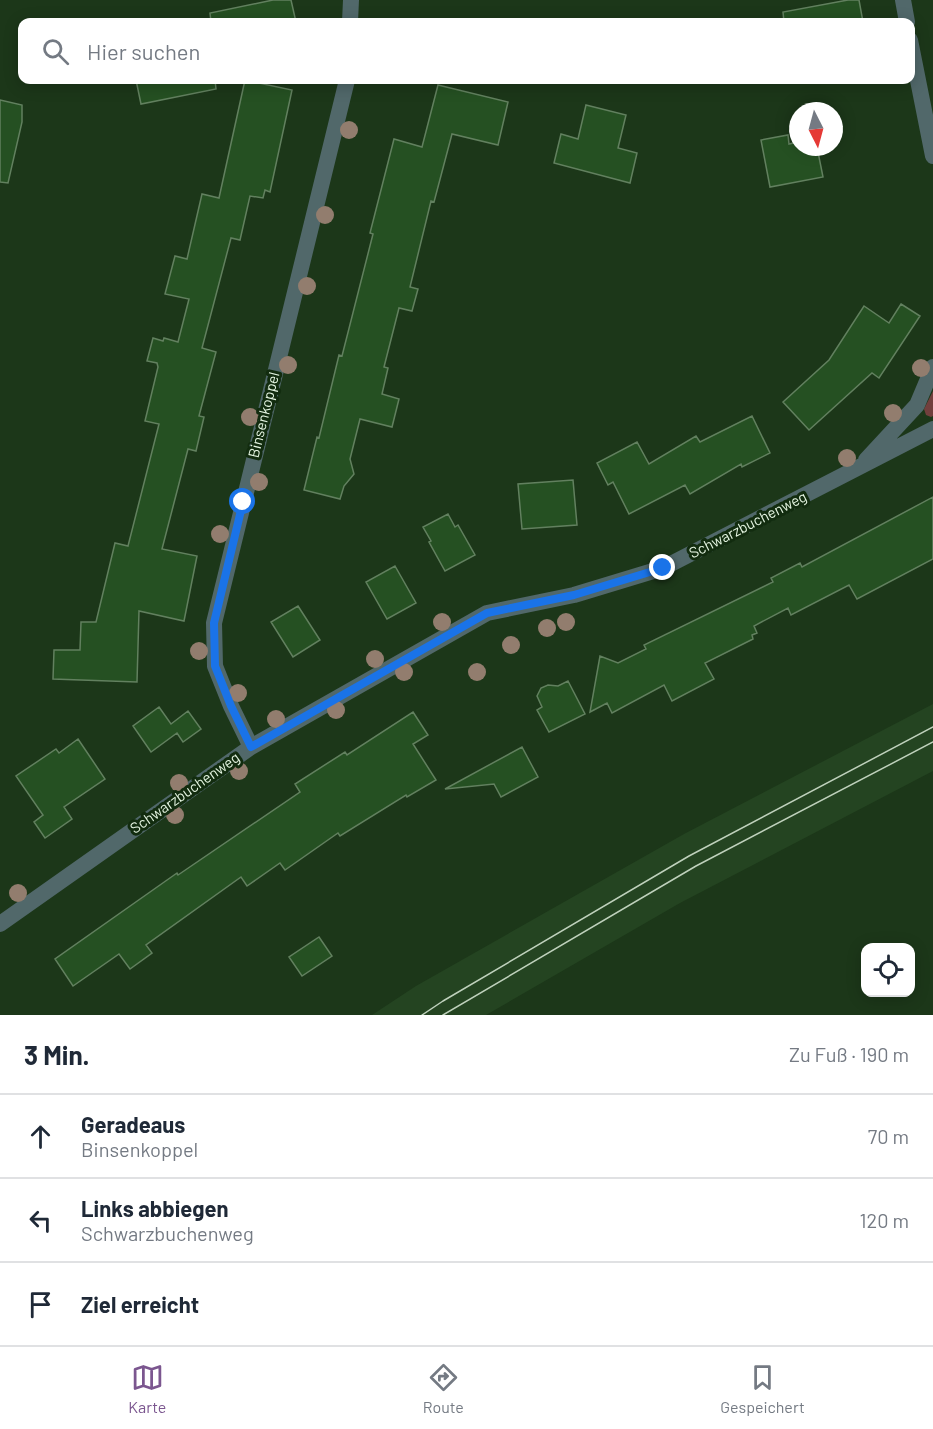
<!DOCTYPE html>
<html lang="de">
<head>
<meta charset="utf-8">
<style>
	:root { --surface:#fff; --page:#f2f2f3; --text:#1f2937; --muted:#747a83; --line:#e0e1e3; --accent:#7b568f }
	body { margin:0; font-family:Barlow,sans-serif; background:var(--page); color:var(--text) }
	.controls { position:absolute; right:18px; bottom:18px; display:grid; overflow:hidden; border-radius:12px; box-shadow:0 3px 15px #0003 }
	.controls button { width:54px; height:54px; display:grid; place-items:center; padding:0; border:0; border-bottom:2px solid var(--line); background:var(--surface); color:var(--text); font:30px sans-serif }
	.compass { position:absolute; left:789px; top:102px; width:54px; height:54px; border-radius:50%; background:var(--surface); box-shadow:0 3px 15px #0003; rotate:174deg }
	.stop { position:absolute; width:18px; height:18px; margin:-14px; border:4px solid #1a73e8; border-radius:50%; background:#fff }
	.stop.end { background:#1a73e8; border-color:#fff; box-shadow:0 2px 6px #0008 }
	.list { margin:0; padding:0; list-style:none }
	h2 { display:flex; justify-content:space-between; align-items:center; height:78px; margin:0; padding:0 24px; font-size:26px }
	h2 small { font-size:20px; font-weight:400; color:var(--muted) }
	.list li { display:grid; grid-template-columns:39px 1fr auto; gap:18px; align-items:center; box-sizing:border-box; height:84px; padding:0 24px; border-top:2px solid var(--line) }
	.list b { display:block; font-size:22px; white-space:nowrap }
	.list p { margin:0; font-size:20px; white-space:nowrap; color:var(--muted) }
	.list em { font-size:20px; font-style:normal; color:var(--muted) }
	.icon { flex:none; width:33px; height:33px; fill:none; stroke:currentColor; stroke-width:2; stroke-linecap:round; stroke-linejoin:round }
	.map { position:relative; flex:none; width:933px; height:1015px; overflow:hidden }
	.search { position:absolute; background:var(--surface); box-shadow:0 3px 15px #0003; left:18px; right:18px; top:18px; height:66px; display:flex; align-items:center; gap:15px; box-sizing:border-box; padding:0 21px; border-radius:12px; color:var(--muted); font-size:22px }
	.sheet { height:330px; background:var(--surface) }
	nav { display:flex; justify-content:space-around; align-items:center; box-sizing:border-box; height:84px; border-top:2px solid var(--line); background:var(--surface); font-size:16px; color:var(--muted) }
	nav a { display:grid; justify-items:center; gap:3px }
	nav .on { color:var(--accent) }
	.map>svg:first-child { display:block }
	.built { fill:#244421 }
	.green { fill:#723f3d }
	.building { fill:#255022; stroke:#62805f; stroke-width:1.5 }
	.lines { fill:none; stroke-linecap:round; stroke-linejoin:round }
	.minor { stroke:#51686a; stroke-width:16 }
	.tram { stroke:#bfd1bc; stroke-width:1.5 }
	.tree { fill:#927d6e }
	.route { stroke:#1a73e8; stroke-width:8 }
	.labels { text-anchor:middle; stroke-width:6; stroke-linejoin:round; paint-order:stroke }
	.street-label { font-size:15px; fill:#e5f5e2; stroke:#122c0f }
</style>
</head>
<body>
<div class="map">
<svg width="933" height="1015" viewBox="0 0 933 1015">
	<rect width="100%" height="100%" fill="#1c3719"/>
	<!-- built -->
	<path class="built" d="M933,704v67l-253,132 -194,112h-114l44,-29 268,-152z"/>
	<!-- green -->
	<path class="green" d="M933,391v25l-2,1 -5,-2 -2,-6z"/>
	<!-- building -->
	<path class="building" d="M273,0h18l5,22h-85l-1,-9z
		M848,0h11l4,22h-79l-1,-10z
		M136,80h79l1,9 -75,15z
		M245,80l47,10 -22,102 -5,-2 -2,8 -13,-2 -10,44 -9,-2 -29,110 14,4 -17,64 5,1 -8,34 -8,-2 -26,100 35,7 -13,65 -45,-10 -2,71 -84,-3 1,-29h26l1,-28h15l19,-79 13,3 31,-122 -14,-3 13,-54 -1,-4 -10,-2 6,-23 10,3 1,-3 14,4 11,-43 -24,-5 10,-38 12,3 15,-65 17,4z
		M438,85l70,17 -10,43 -46,-11 -18,68 -3,-1 -21,86 8,2 -6,22 -13,-3 -15,59 4,1 -6,26 17,5 -7,28 -32,-8 -10,40 4,15 -10,12 -4,13 -36,-9 13,-53 2,1 20,-83 3,1 31,-122 -3,-1 24,-94 28,8z
		M0,100l22,5v17l-14,61 -8,-1z
		M586,105l40,10 -8,33 19,5 -7,30 -76,-20 7,-29 17,5z
		M788,135l1,9 9,-2v5h19l6,30 -53,10 -9,-47z
		M901,304l19,12 -41,62 -7,-5 -63,57 -26,-28 46,-42 35,-54 25,17z
		M752,416l18,37 -28,14 -1,-3 -51,30 -5,-9 -56,29 -16,-32 -5,3 -11,-22 40,-21 12,22 47,-28 4,6z
		M573,480l4,45 -55,4 -4,-45z
		M933,497v62l-76,40 -8,-14 -58,30 -3,-7 -34,18 3,7 -5,2 1,4 -48,24 9,16 -42,22 -8,-16 -52,28 -5,-10 -17,9 10,-56 18,7 28,-14 -2,-4 129,-63 -2,-4 29,-15 2,4z
		M448,514l7,13 3,-2 17,30 -30,16 -16,-29 2,-1 -8,-14z
		M395,566l21,37 -29,16 -21,-37z
		M298,606l22,34 -27,17 -22,-35z
		M568,681l17,33 -36,18 -12,-22 5,-3 -5,-11 4,-8 7,-3 10,1z
		M159,707l12,17 17,-13 13,18 -18,13 -6,-9 -26,19 -18,-26z
		M413,712l15,23 -15,9 23,36 -29,17 -1,-2 -66,41 -2,-3 -53,37 -5,-7 -33,23 -6,-9 -95,68 6,8 -22,16 -11,-15 -46,32 -18,-27 122,-86 1,2 122,-83 -5,-8 50,-32 2,3z
		M78,739l27,40 -41,28 8,12 -27,19 -11,-16 9,-7 -27,-39 40,-27 3,4z
		M522,747l16,30 -37,20 -7,-13 -49,5z
		M319,937l13,19 -30,20 -13,-19z"/>
	<g class="lines">
		<!-- minor -->
		<path class="minor" d="M903,0l4,22
			M350,22l1,-22
			M910,40l23,116
			M866,460l51,-55 16,-38
			M251,747l-20,-41 -16,-40 -1,-43 133,-543
			M0,924l251,-177 236,-134 87,-18 89,-27 270,-139"/>
		<!-- tram -->
		<path class="tram" d="M422,1015l21,-14 246,-145 244,-129
			M443,1015l253,-149 237,-124"/>
	</g>
	<!-- trees -->
	<g class="tree">
		<circle cx="349" cy="130" r="9"/>
		<circle cx="325" cy="215" r="9"/>
		<circle cx="307" cy="286" r="9"/>
		<circle cx="288" cy="365" r="9"/>
		<circle cx="921" cy="368" r="9"/>
		<circle cx="893" cy="413" r="9"/>
		<circle cx="250" cy="417" r="9"/>
		<circle cx="847" cy="458" r="9"/>
		<circle cx="259" cy="482" r="9"/>
		<circle cx="220" cy="534" r="9"/>
		<circle cx="442" cy="622" r="9"/>
		<circle cx="566" cy="622" r="9"/>
		<circle cx="547" cy="628" r="9"/>
		<circle cx="511" cy="645" r="9"/>
		<circle cx="199" cy="651" r="9"/>
		<circle cx="375" cy="659" r="9"/>
		<circle cx="404" cy="672" r="9"/>
		<circle cx="477" cy="672" r="9"/>
		<circle cx="238" cy="693" r="9"/>
		<circle cx="336" cy="710" r="9"/>
		<circle cx="276" cy="719" r="9"/>
		<circle cx="239" cy="771" r="9"/>
		<circle cx="179" cy="783" r="9"/>
		<circle cx="175" cy="815" r="9"/>
		<circle cx="18" cy="893" r="9"/>
	</g>
	<g class="lines">
		<!-- route -->
		<path class="route" d="M243,502l-29,121 1,43 16,40 20,41 236,-134 87,-18 89,-27"/>
	</g>
	<g class="labels">
		<!-- street labels -->
		<g class="street-label">
			<text transform="translate(264 415) rotate(-76)" y="5">Binsenkoppel</text>
			<text transform="translate(748 525) rotate(-27)" y="5">Schwarzbuchenweg</text>
			<text transform="translate(185 793) rotate(-35)" y="5">Schwarzbuchenweg</text>
		</g>
	</g>
</svg>
<div class="controls">
<button><svg class="icon" aria-label="locate" viewBox="0 0 24 24"><circle cx="12" cy="12" r="6"/><path d="M12 2v4M12 18v4M2 12h4M18 12h4"/></svg></button>
</div>
<svg class="compass" viewBox="-18 -18 36 36"><path d="M0-13l5 13h-10z" fill="#e53935"/><path d="M0 13l5-13h-10z" fill="#747a83"/></svg>
<div class="stop" style="left:243px;top:502px"></div>
<div class="stop end" style="left:663px;top:568px"></div>
<div class="search"><svg class="icon" aria-label="search" viewBox="0 0 24 24"><circle cx="10" cy="10" r="6"/><path d="M15 15l6 6"/></svg>Hier suchen</div>
</div>
<section class="sheet">
<h2>3 Min.<small>Zu Fuß · 190 m</small></h2>
<ul class="list">
<li><svg class="icon" aria-label="ahead" viewBox="0 0 24 24"><path d="M12 20V5M6 11l6-6 6 6"/></svg><div><b>Geradeaus</b><p>Binsenkoppel</p></div><em>70 m</em></li>
<li><svg class="icon" aria-label="left" viewBox="0 0 24 24"><path d="M17 20v-9H6M10 6l-5 5 5 5"/></svg><div><b>Links abbiegen</b><p>Schwarzbuchenweg</p></div><em>120 m</em></li>
<li><svg class="icon" aria-label="arrive" viewBox="0 0 24 24"><path d="M6 21V4h12l-3 4 3 4H6"/></svg><div><b>Ziel erreicht</b></div></li>
</ul>
</section>
<nav>
<a class="on"><svg class="icon" aria-label="map" viewBox="0 0 24 24"><path d="M3 6l6-2 6 2 6-2v14l-6 2-6-2-6 2zM9 4v14M15 6v14"/></svg>Karte</a>
<a><svg class="icon" aria-label="directions" viewBox="0 0 24 24"><path d="M12 3l9 9-9 9-9-9zM9 14v-3h6M13 9l2 2-2 2"/></svg>Route</a>
<a><svg class="icon" aria-label="saved" viewBox="0 0 24 24"><path d="M7 4h10v16l-5-4-5 4z"/></svg>Gespeichert</a>
</nav>
</body>
</html>
